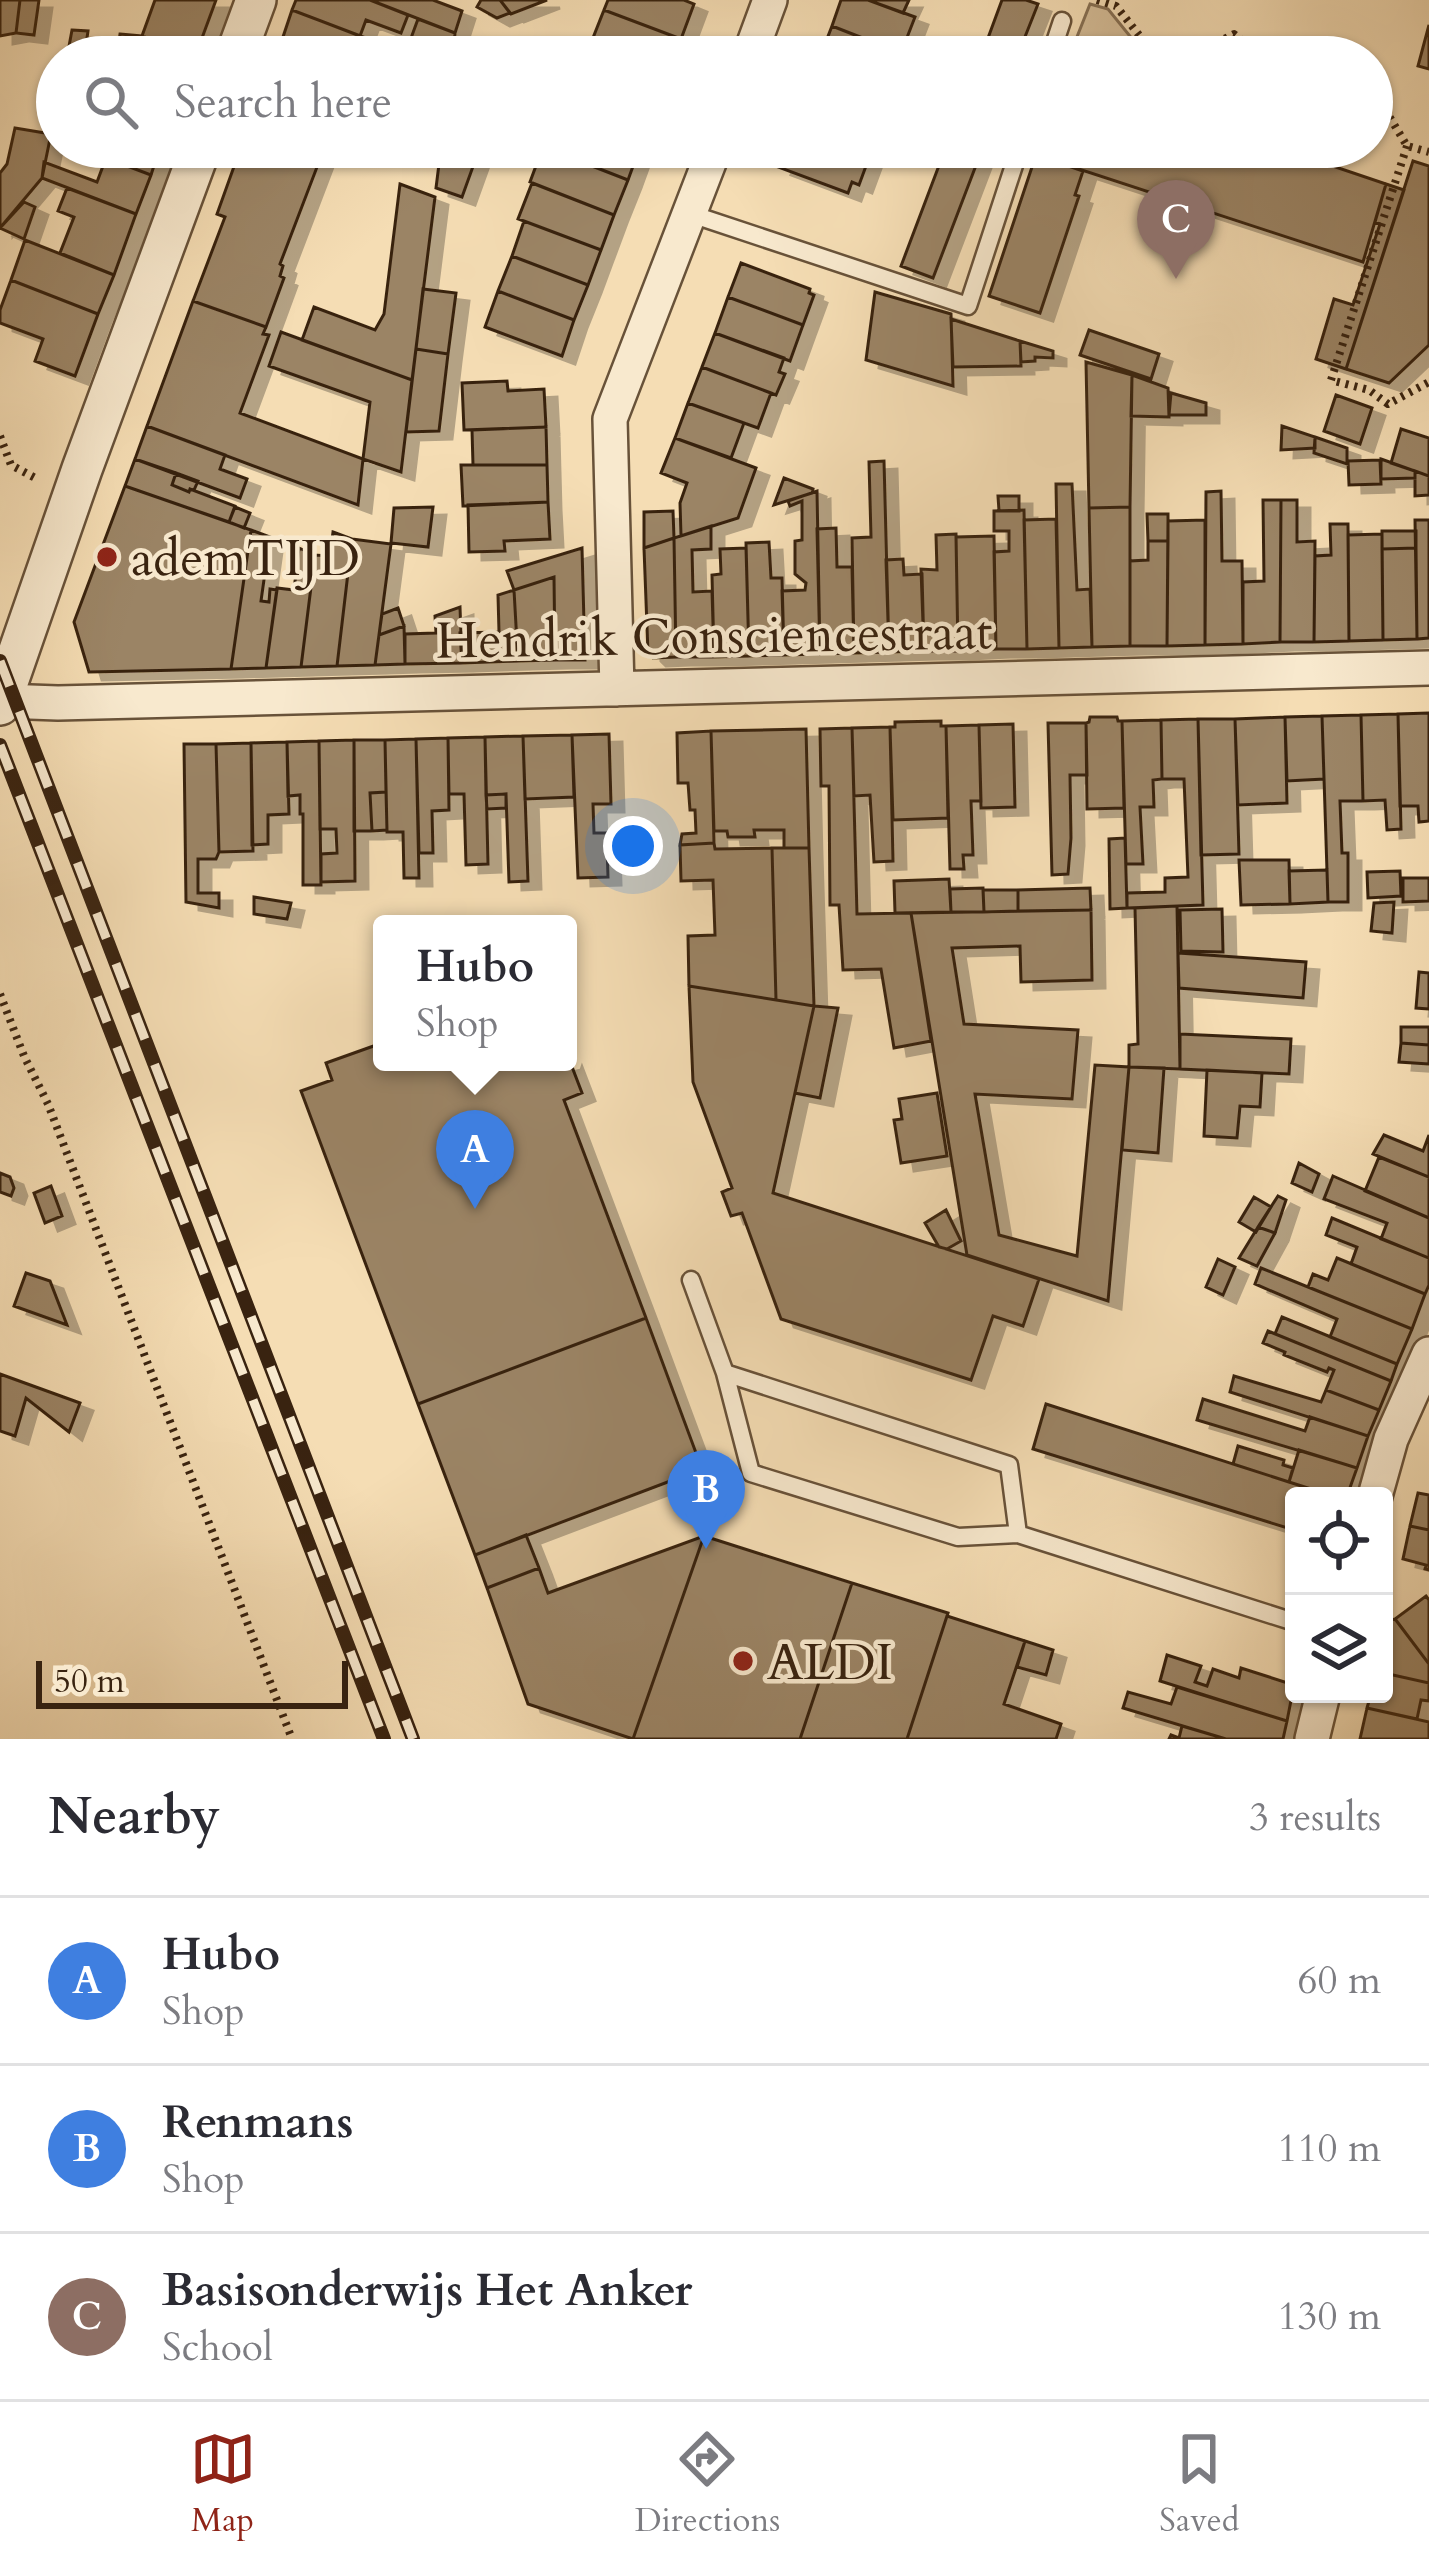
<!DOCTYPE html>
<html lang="en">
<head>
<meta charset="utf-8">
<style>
	:root { --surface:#fff; --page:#f2f2f3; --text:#2b2b33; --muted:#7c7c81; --line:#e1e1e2; --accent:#8f2418 }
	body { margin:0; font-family:Cardo,serif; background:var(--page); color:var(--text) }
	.controls { position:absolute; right:36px; bottom:36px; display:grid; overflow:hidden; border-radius:12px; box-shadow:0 3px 9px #0004 }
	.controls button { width:108px; height:108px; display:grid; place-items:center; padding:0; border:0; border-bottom:3px solid var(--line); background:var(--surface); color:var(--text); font:60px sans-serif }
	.scale { position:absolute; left:36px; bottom:30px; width:312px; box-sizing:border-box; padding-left:12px; border:6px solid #392310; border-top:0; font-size:33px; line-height:42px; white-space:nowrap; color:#392310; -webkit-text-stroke:9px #f8e9ce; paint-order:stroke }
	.you { position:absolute; left:633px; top:846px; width:42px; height:42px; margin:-30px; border:9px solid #fff; border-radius:50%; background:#1a73e8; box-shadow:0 0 0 18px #1a73e833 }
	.badge { display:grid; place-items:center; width:78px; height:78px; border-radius:50%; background:var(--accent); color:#fff; font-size:39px; font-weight:700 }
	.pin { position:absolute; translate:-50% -99px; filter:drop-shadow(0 3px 6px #0008) }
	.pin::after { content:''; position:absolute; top:63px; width:42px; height:36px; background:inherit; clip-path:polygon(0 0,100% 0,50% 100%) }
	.popup { position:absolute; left:373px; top:915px; width:204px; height:156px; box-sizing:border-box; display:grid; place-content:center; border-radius:12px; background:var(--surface); filter:drop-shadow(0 3px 9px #0005); font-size:39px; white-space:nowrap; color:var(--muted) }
	.popup b { font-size:45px; color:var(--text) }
	.popup::after { content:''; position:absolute; left:50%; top:100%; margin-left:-24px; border:24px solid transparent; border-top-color:var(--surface) }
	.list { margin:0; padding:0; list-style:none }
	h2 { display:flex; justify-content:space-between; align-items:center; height:156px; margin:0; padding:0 48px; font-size:51px }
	h2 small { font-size:39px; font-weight:400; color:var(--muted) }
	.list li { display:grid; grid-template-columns:78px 1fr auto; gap:36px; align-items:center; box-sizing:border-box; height:168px; padding:0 48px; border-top:3px solid var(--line) }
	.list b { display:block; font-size:45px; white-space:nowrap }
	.list p { margin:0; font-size:39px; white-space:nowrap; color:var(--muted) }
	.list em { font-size:39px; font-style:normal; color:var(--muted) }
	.icon { flex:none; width:66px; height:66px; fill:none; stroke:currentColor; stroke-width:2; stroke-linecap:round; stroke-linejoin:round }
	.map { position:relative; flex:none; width:1429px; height:1739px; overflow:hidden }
	.search { position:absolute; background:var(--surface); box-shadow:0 3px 9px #0004; left:36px; right:36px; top:36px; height:132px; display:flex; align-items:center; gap:30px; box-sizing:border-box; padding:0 42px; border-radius:66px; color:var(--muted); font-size:45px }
	.sheet { height:660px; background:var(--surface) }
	nav { display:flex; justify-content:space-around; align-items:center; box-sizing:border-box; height:168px; border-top:3px solid var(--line); background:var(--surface); font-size:33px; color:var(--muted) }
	nav a { display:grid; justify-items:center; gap:6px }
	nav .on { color:var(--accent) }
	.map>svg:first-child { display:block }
	.green { fill:#d5bd98; stroke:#877054; stroke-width:3 }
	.building { fill:#9b8465; stroke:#392310; stroke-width:3; filter:url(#shadow) }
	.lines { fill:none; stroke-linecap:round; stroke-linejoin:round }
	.service-casing { stroke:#685239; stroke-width:21 }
	.minor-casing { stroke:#685239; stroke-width:38 }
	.tertiary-casing { stroke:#685239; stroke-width:44 }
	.path { stroke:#392310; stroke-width:8; stroke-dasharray:3 6; stroke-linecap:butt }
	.service { stroke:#f8e9ce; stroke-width:16 }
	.minor { stroke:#f8e9ce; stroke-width:33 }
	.tertiary { stroke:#f8e9ce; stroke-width:39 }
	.rail-casing { stroke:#392310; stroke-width:14 }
	.rail { stroke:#f8e9ce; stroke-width:9; stroke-dasharray:27; stroke-linecap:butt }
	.poi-dot { fill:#8f2418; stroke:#f8e9ce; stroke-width:4.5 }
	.labels { text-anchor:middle; stroke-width:9; stroke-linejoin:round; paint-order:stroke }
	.poi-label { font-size:51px; fill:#392310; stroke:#f8e9ce; text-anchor:start }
	.street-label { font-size:51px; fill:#392310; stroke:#f8e9ce }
</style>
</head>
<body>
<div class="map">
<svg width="1429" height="1739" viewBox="0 0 1429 1739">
	<defs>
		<filter id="shadow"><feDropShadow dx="13" dy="8" stdDeviation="0" flood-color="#0004"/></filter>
	</defs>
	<rect width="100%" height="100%" fill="#f5ddb4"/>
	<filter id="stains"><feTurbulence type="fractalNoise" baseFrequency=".00167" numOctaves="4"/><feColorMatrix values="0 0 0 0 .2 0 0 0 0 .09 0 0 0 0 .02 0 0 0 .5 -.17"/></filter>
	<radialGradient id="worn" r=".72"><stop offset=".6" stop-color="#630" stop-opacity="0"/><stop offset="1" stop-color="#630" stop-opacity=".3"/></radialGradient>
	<!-- green -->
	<path class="green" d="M1090,4l18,5 34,42 33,6h-106z"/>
	<!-- building -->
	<path class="building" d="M0,0h20l-4,33 -16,3z
		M20,0h19l-5,35 -18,-2z
		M155,0h61l-21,57 -53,-21z
		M296,0h74l38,15 -7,18 -35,-13 -6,16 -68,-26z
		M370,0h63l29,11 -7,22z
		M481,0h19l10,13 -13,5 -20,-11z
		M500,0h47l-36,14z
		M608,0h76l10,4 -13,35 -77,-29z
		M841,0h27l47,17 -14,36 -69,-27z
		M868,0h41l-6,13z
		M1002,0h24l12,4 -21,53h-36z
		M292,10l90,34 -5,13h-44l-50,-20z
		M604,10l77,29 -7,18h-49l-34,-14z
		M418,19l37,14 -2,24h-24l-22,-8z
		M1429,25v44l-11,-3z
		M832,26l69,27 -1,4h-80z
		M72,30l16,1 -3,21h7v5h-25z
		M120,34l22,2 53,21h-78z
		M283,37l50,20h-58z
		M587,42l4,1 34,14h-43z
		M15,128l36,6 -9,44 -42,50v-55l7,-9z
		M160,147l-9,28 -72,-27v-1z
		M241,147h62l19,7 -42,110 3,2 -3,10 4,2 -18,49 -73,-26 32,-84 -8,-3z
		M543,147l85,33 -14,35 -84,-33z
		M553,147h87l-12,33 -77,-30z
		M786,147h87l-14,38 -7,-3 -4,11 -70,-26z
		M946,147h37l-50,131 -32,-12z
		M1039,147h263l-2,8 86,29 -23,78 -327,-107z
		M441,148l34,13 -13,36 -26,-9z
		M1036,155l47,16 -8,24 4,1 -39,117 -51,-17z
		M106,158l45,17 -15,39 -94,-36 2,-16 53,20z
		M1413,161l16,5v179l-40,38 -43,-14z
		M532,183l82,32 -13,35 -83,-31z
		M400,184l35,13 -23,183 -110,-40 12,-33 61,23 9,-16z
		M1386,184l18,6 -58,179 -30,-10 18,-60 19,6 27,-81 -5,-2z
		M67,188l69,26 -22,61 -54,-22 14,-36 -16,-6z
		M24,202l11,5 -11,32 -24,-11z
		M524,221l77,29 -13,35 -76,-29z
		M25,240l89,35 -16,39 -87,-34z
		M512,256l76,29 -14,35 -76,-29z
		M741,263l69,26 -1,4 5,2 -11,30 -75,-28z
		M11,280l87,34 -23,62 -40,-15 8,-22 -43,-16v-13z
		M423,289l33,4 -8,61 -32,-5z
		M498,291l76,29 -12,36 -77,-29z
		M875,292l76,22 2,72 -87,-26z
		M728,297l75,28 -13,36 -75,-28z
		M193,301l73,26 -3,7 6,1 -29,78 123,46 -5,46 -211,-79z
		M951,319l69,22 1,25 -68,1z
		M1089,330l70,24 -8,25 -71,-24z
		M281,332l131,48 -11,92 -38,-13 7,-57 -101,-36z
		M715,333l69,25 -5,14 6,2 -9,21 -74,-28z
		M1020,341l33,10v7l-18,-1v4l-14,1z
		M416,349l32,5 -9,77 -33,1z
		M1086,362l46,13 -2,132 -41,1z
		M702,367l69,26 -13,35 -70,-25z
		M1132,375l36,13 1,29 -38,-1z
		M507,381l1,10 36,-2 2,38 -82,3 -2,-47z
		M1171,393l35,10v12h-37z
		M1336,395l36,13 -12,36 -36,-13z
		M688,403l56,20 -13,35 -56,-20z
		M147,426l78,29 -5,14 27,10 -7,19 -105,-39z
		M1282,426l33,11v11l-34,2z
		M546,427l1,38h-74l-1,-35z
		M1401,429l28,9v38l-38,-13z
		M1315,437l32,11v16l-33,-11z
		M675,438l81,30 -18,50 -57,18 -1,-33 7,-20 -26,-10z
		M135,459l41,14 -4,12 17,7 1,-3 45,17 -6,16 -104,-36z
		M1381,459l34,12v7l-34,1z
		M1380,460l1,24 -32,1 -1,-24z
		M884,461l5,191 -35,1 -2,-115 19,-1 -2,-75z
		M461,465h86l1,37 -85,4z
		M1415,471l14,5v19l-14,1z
		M176,473l22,8 -4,9 -4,-1 -1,3 -17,-7z
		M784,478l29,11 -1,4 -38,12z
		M1056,484h16l5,106 13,-1 2,58 -33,1z
		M125,486l126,44 -20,139 -142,3 -15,-50z
		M817,491l3,163 -36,1 -2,-64 23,-1 1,-7 -11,-9v-33l7,-1v-39l-12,5 -2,-5z
		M1221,491l1,70h20l1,83 -38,1 1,-153z
		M998,496h21v15h-20z
		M1263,500h18l-1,142 -37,2v-62l21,-1z
		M1281,500h16v42l18,-1 -1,101h-34z
		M548,502l2,37 -46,2 1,10 -36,1 -1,-47z
		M235,507l15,6 -6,15 -15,-6z
		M433,507l-5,40 -37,-4 3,-35z
		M1130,507v139l-38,1 -3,-139z
		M1024,510l3,139h-31l-2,-97 15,-1v-20h-15v-20z
		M673,511l1,27 -30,10v-36z
		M1147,514h21v27h-20z
		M1056,519l3,129 -32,1 -3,-129z
		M1205,520v125l-38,1 1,-125z
		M1415,520h14v118l-12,1z
		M1330,524h18l1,117 -35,1 1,-86 16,-1z
		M711,526v23l-19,1 1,42 19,-1 2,66h-38l-2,-119z
		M836,528l1,39h15l2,86 -34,1 -3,-125z
		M251,530l19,7 -9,64 8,1 1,-13 7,1 -11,78 -35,1z
		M1382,531h34v17l-34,1z
		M333,532l19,7 -15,127 -36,1 14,-112 15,1z
		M956,534l2,117h-34l-3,-82 16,1 -1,-35z
		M1382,534l1,106 -34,1 -1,-106z
		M994,536l2,113 -38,2 -2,-114z
		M674,538l2,119 -23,1 -5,-5 -4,-105z
		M352,539l39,5 -16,121 -38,1z
		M1148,541h20l-1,105h-37v-85l18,-1z
		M769,542l2,36h11l2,77 -35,1 -3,-113z
		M299,548l16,7 -14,112 -35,1 11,-80 17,2z
		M582,548l3,112h-30l-1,-83 -40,13 -7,-19z
		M746,548l3,108 -35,1 -2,-82 9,-1 -1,-25z
		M1416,548l1,91 -34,1 -1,-91z
		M903,559l1,16 18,-1 2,77 -35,1 -3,-92z
		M554,577l1,83 -37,1 -4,-71z
		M514,590l4,71 -56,2 -2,-30 39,-1 -1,-37z
		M460,607l2,56 -57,1v-30l31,-1 -1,-17z
		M398,608l6,18 -25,9 3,-21z
		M404,626l1,38 -30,1 4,-30z
		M1429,713v108l-10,1 -1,-16h-18l-2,-92z
		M1398,714l3,115 -14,1 -2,-30 -22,1 -2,-86z
		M1361,715l2,86h-23l2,52h6v49h-20l-6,-186z
		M1322,716l2,63 -37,2 -2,-64z
		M1090,717h27l1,4h4l2,87 -37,1 -1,-86 3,-1z
		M1285,717l2,86 -49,2 -3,-86z
		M1198,719l5,186 -76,3v-15l38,-1v-14l23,-1 -4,-98h-22l-1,-59z
		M1198,719h37l4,135 -38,1z
		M1161,720l1,59 -9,1 1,27h-14l3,57h-17l-4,-143z
		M941,721v5h5l2,92 -55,2 -3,-93h5v-5z
		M1048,723h38l1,52h-17l1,63 -3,36 -16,1z
		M1013,724l2,83 -34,1 -2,-83z
		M979,725l2,76h-10l2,54h-10l1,14h-14l-4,-143z
		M890,727l3,134 -19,1 -4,-67 -16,1 -2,-68z
		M852,728l5,186 54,-1 20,128 -37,7 -13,-79 -38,1 -4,-65h-9l-1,-119h-8l-1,-57z
		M806,729l3,119h-25v-18h-30l1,7h-27l-1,-6h-13l-3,-100z
		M711,731l3,112 -34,2 2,-11 14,-1 -1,-23h-5l-2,-27h-10l-1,-50z
		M609,734l2,70h-18l1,29h18v13h-5l1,31 -30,1 -6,-143z
		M572,735l2,62 -49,2 -2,-63z
		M523,736l5,145 -19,1 -3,-88 -20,1 -1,-58z
		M485,737l3,127 -22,1 -2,-71h-15l-1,-56z
		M448,738l1,72 -17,1 1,42h-14l-3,-114z
		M416,739l3,139h-15l-1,-46h-16l-2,-92z
		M354,740l1,141 -34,1v-28l16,-1 -1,-24h-16l-1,-88z
		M354,740h31l1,52 -16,1 2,38h-18z
		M319,741l2,144h-18v-71h-3v-19l-12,1 -1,-54z
		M287,742l2,72 -21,1v29l-16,1 -1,-102z
		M251,743l2,108 -34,1 -3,-108z
		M184,744h32l3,108 -3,7h-18v34h21v15l-33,-6z
		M386,792l1,38 -15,1 -2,-38z
		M506,794v14l-19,1 -1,-14z
		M1125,838l2,70 -17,1 -1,-70z
		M714,843l1,6 57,-1 4,152 -87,-14 -1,-50 27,-1 -2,-55 -32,1 -1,-36z
		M772,848h37l5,158 -38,-6z
		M1239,860h50l1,44 -49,1z
		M1327,870l1,32 -38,2 -1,-33z
		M1400,871l1,25 -33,2 -1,-26z
		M1403,878h26v23l-26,1z
		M949,879l2,33 -56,1 -1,-32z
		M983,888l1,24h-33l-1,-23z
		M1090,888l1,22 -73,1v-21z
		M983,890h35v21l-34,1z
		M254,897l37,6 -4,16 -33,-5z
		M1394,902l-2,31 -21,-2 3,-28z
		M1177,906l3,163 -51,-2v-22l9,-1 -3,-136z
		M1222,909l1,43 -42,-1 -1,-41z
		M1091,910l1,70 -71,2 -1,-36 -68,2 12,76 114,6 -6,69 -97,-5 24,141 78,21 18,-191 34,2 -21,234 -141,-46 -56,-342z
		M1178,953l128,9 -3,36 -124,-10z
		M1419,972l10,1v36l-13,-1z
		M689,986l125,20 -41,187 266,86 -16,47 -30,-10 -22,64 -190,-61 -39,-106 -11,3 -9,-24 10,-4 -39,-106z
		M814,1006l24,2 -18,90 -25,-5z
		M1401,1027h28v18l-28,-2z
		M1180,1034l111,5 -2,35 -109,-5z
		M382,1043v19h169l1,4 16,-4 1,-3 13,34 -18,7 82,218 -228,86 -117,-313 31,-11 -6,-17z
		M1401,1043l28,2v19l-30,-2z
		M1129,1067l35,1 -6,85 -36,-3z
		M1207,1070l55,3 -2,34 -20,-1 -3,32 -33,-2z
		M937,1093l10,63 -46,7 -7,-43 8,-1 -3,-20z
		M1384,1135l39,16 6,-16v42l-56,-23z
		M1379,1157l50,20v41l-64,-27z
		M1299,1163l20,11 -7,18 -20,-9z
		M0,1173l10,4 4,11 -3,8 -11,-4z
		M1333,1176l96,42v40l-48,-19 6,-16 -63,-24z
		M51,1186l11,30 -17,7 -11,-30z
		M1278,1196l8,4 -11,33 -17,-6z
		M1254,1197l17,10 -15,25 -17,-10z
		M946,1210l15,31 -14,8 -8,-2 -14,-24z
		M1332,1218l97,40v27l-4,9 -74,-30 6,-17 -31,-12z
		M1258,1227l17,6 -18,33 -18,-8z
		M1337,1258l88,36 -13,35 -104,-42 5,-13 15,6z
		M1218,1259l17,8 -12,28 -17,-8z
		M1261,1268l151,61 -15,35 -67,-27 7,-18 -82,-35z
		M26,1273l24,8 17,44 -53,-19z
		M1282,1317l115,47 -6,17 -116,-47z
		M646,1318l56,151 -227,86 -57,-151z
		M1268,1331l123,50 -12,29 -53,-20 8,-20 -5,-2 -2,4 -43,-17 1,-3 -22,-9z
		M0,1374l80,29 -11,29 -43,-34 -11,38 -15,-5z
		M1234,1376l87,26 5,-12 53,20 -11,26 -138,-44z
		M1203,1399l102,32 5,-14 58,19 -11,32 -160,-48z
		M1046,1404l243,78 44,14h-39v34l-261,-81z
		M1238,1446l46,14 -1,5 10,3 -4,14 -56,-18z
		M1299,1450l58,18 -10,28h-14l-44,-14z
		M1418,1493l11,2v35l-19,-4z
		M1410,1526l19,4v40l-4,-1 1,-4 -23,-6z
		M526,1535l13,33 -52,20 -12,-33z
		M704,1536l-71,203 -105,-35 -41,-116 52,-20 9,25z
		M704,1536l148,47 -52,156h-167z
		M852,1583l96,30 -41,126h-107z
		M1426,1596l3,4v64l-34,-45z
		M947,1616l78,25 -21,63 57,20 -5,15h-149z
		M1388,1618l8,2 33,44v19l-45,-10v-38z
		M1025,1641l28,9 -7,25 -29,-8z
		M1167,1655l34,11 -6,16 12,4 6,-17 26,9 2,-10 53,17 -7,36 -127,-40z
		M1384,1673l45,10v18l-8,-1 -4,19 -50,-11 4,-14h13z
		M1177,1687l110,34 -4,18h-57l-103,-31 5,-16 43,12z
		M1367,1708l62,14v17h-69z
		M1182,1726l44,13h-57l2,-4 8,3z"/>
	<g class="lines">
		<defs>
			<path id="service" d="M1050,57l12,-36
				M691,214l277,92 52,-159
				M691,1280l34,93 284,92 9,69 276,88
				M725,1373l26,100 207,64 60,-3"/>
			<path id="minor" d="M749,57l21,-57
				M617,689l-7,-270 105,-272
				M2,701l56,2 1371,-35
				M1375,1496l16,-57 38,-85
				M1312,1739l11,-45"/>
			<path id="tertiary" d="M235,57l21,-57
				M0,705l82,-236 119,-322"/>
		</defs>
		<!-- service casing -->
		<use href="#service" class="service-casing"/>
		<!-- minor casing -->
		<use href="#minor" class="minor-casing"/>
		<!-- tertiary casing -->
		<use href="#tertiary" class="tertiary-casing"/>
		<!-- path -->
		<path class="path" d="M1097,0l19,6 27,34 19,8 17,-1 13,8 42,-21 26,21 17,2
			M1372,102l8,-1 27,45 22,6
			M1407,146l-76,234 38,10 19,14 41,-22
			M0,436l11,29 28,15
			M0,994l24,62 24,48 244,635"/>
		<!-- service -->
		<use href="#service" class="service"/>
		<!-- minor -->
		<use href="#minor" class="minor"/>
		<!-- tertiary -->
		<use href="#tertiary" class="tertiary"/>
		<defs>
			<path id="rail" d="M0,661l413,1078
				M0,745l384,994"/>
		</defs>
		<!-- rail casing -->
		<use href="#rail" class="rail-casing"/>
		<!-- rail -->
		<use href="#rail" class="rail"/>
	</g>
	<!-- markers -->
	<g class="poi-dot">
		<circle cx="107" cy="557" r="12"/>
		<circle cx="743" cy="1661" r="12"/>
	</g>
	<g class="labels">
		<!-- poi labels -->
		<g class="poi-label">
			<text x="131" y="575">ademTIJD</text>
			<text x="767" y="1679">ALDI</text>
		</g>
		<!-- street labels -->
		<g class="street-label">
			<text transform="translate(714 635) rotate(-1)" y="18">Hendrik Consciencestraat</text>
		</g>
	</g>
	<rect width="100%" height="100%" filter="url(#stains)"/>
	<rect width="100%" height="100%" fill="url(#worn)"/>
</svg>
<div class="controls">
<button><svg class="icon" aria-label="locate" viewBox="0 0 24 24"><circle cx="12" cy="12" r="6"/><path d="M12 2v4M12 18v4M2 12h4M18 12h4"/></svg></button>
<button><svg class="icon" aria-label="layers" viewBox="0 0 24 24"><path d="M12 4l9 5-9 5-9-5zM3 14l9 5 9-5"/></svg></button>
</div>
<div class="scale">50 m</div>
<div class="you"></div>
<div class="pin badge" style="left:475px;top:1209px;background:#3f7fe0">A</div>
<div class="popup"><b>Hubo</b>Shop</div>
<div class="pin badge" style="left:706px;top:1549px;background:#3f7fe0">B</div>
<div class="pin badge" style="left:1176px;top:279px;background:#8d6e63">C</div>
<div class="search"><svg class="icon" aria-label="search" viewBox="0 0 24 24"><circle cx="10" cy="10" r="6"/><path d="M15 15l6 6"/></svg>Search here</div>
</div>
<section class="sheet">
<h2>Nearby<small>3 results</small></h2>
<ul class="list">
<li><span class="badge" style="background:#3f7fe0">A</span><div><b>Hubo</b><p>Shop</p></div><em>60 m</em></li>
<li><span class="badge" style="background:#3f7fe0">B</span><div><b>Renmans</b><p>Shop</p></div><em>110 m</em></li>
<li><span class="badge" style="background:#8d6e63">C</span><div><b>Basisonderwijs Het Anker</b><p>School</p></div><em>130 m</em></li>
</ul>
</section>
<nav>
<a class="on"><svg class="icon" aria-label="map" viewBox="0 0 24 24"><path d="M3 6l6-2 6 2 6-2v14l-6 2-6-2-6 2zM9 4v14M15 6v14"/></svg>Map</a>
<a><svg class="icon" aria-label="directions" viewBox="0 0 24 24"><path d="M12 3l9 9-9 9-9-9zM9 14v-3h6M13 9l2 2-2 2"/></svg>Directions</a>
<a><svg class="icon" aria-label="saved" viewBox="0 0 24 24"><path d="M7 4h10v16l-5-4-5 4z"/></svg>Saved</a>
</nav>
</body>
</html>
